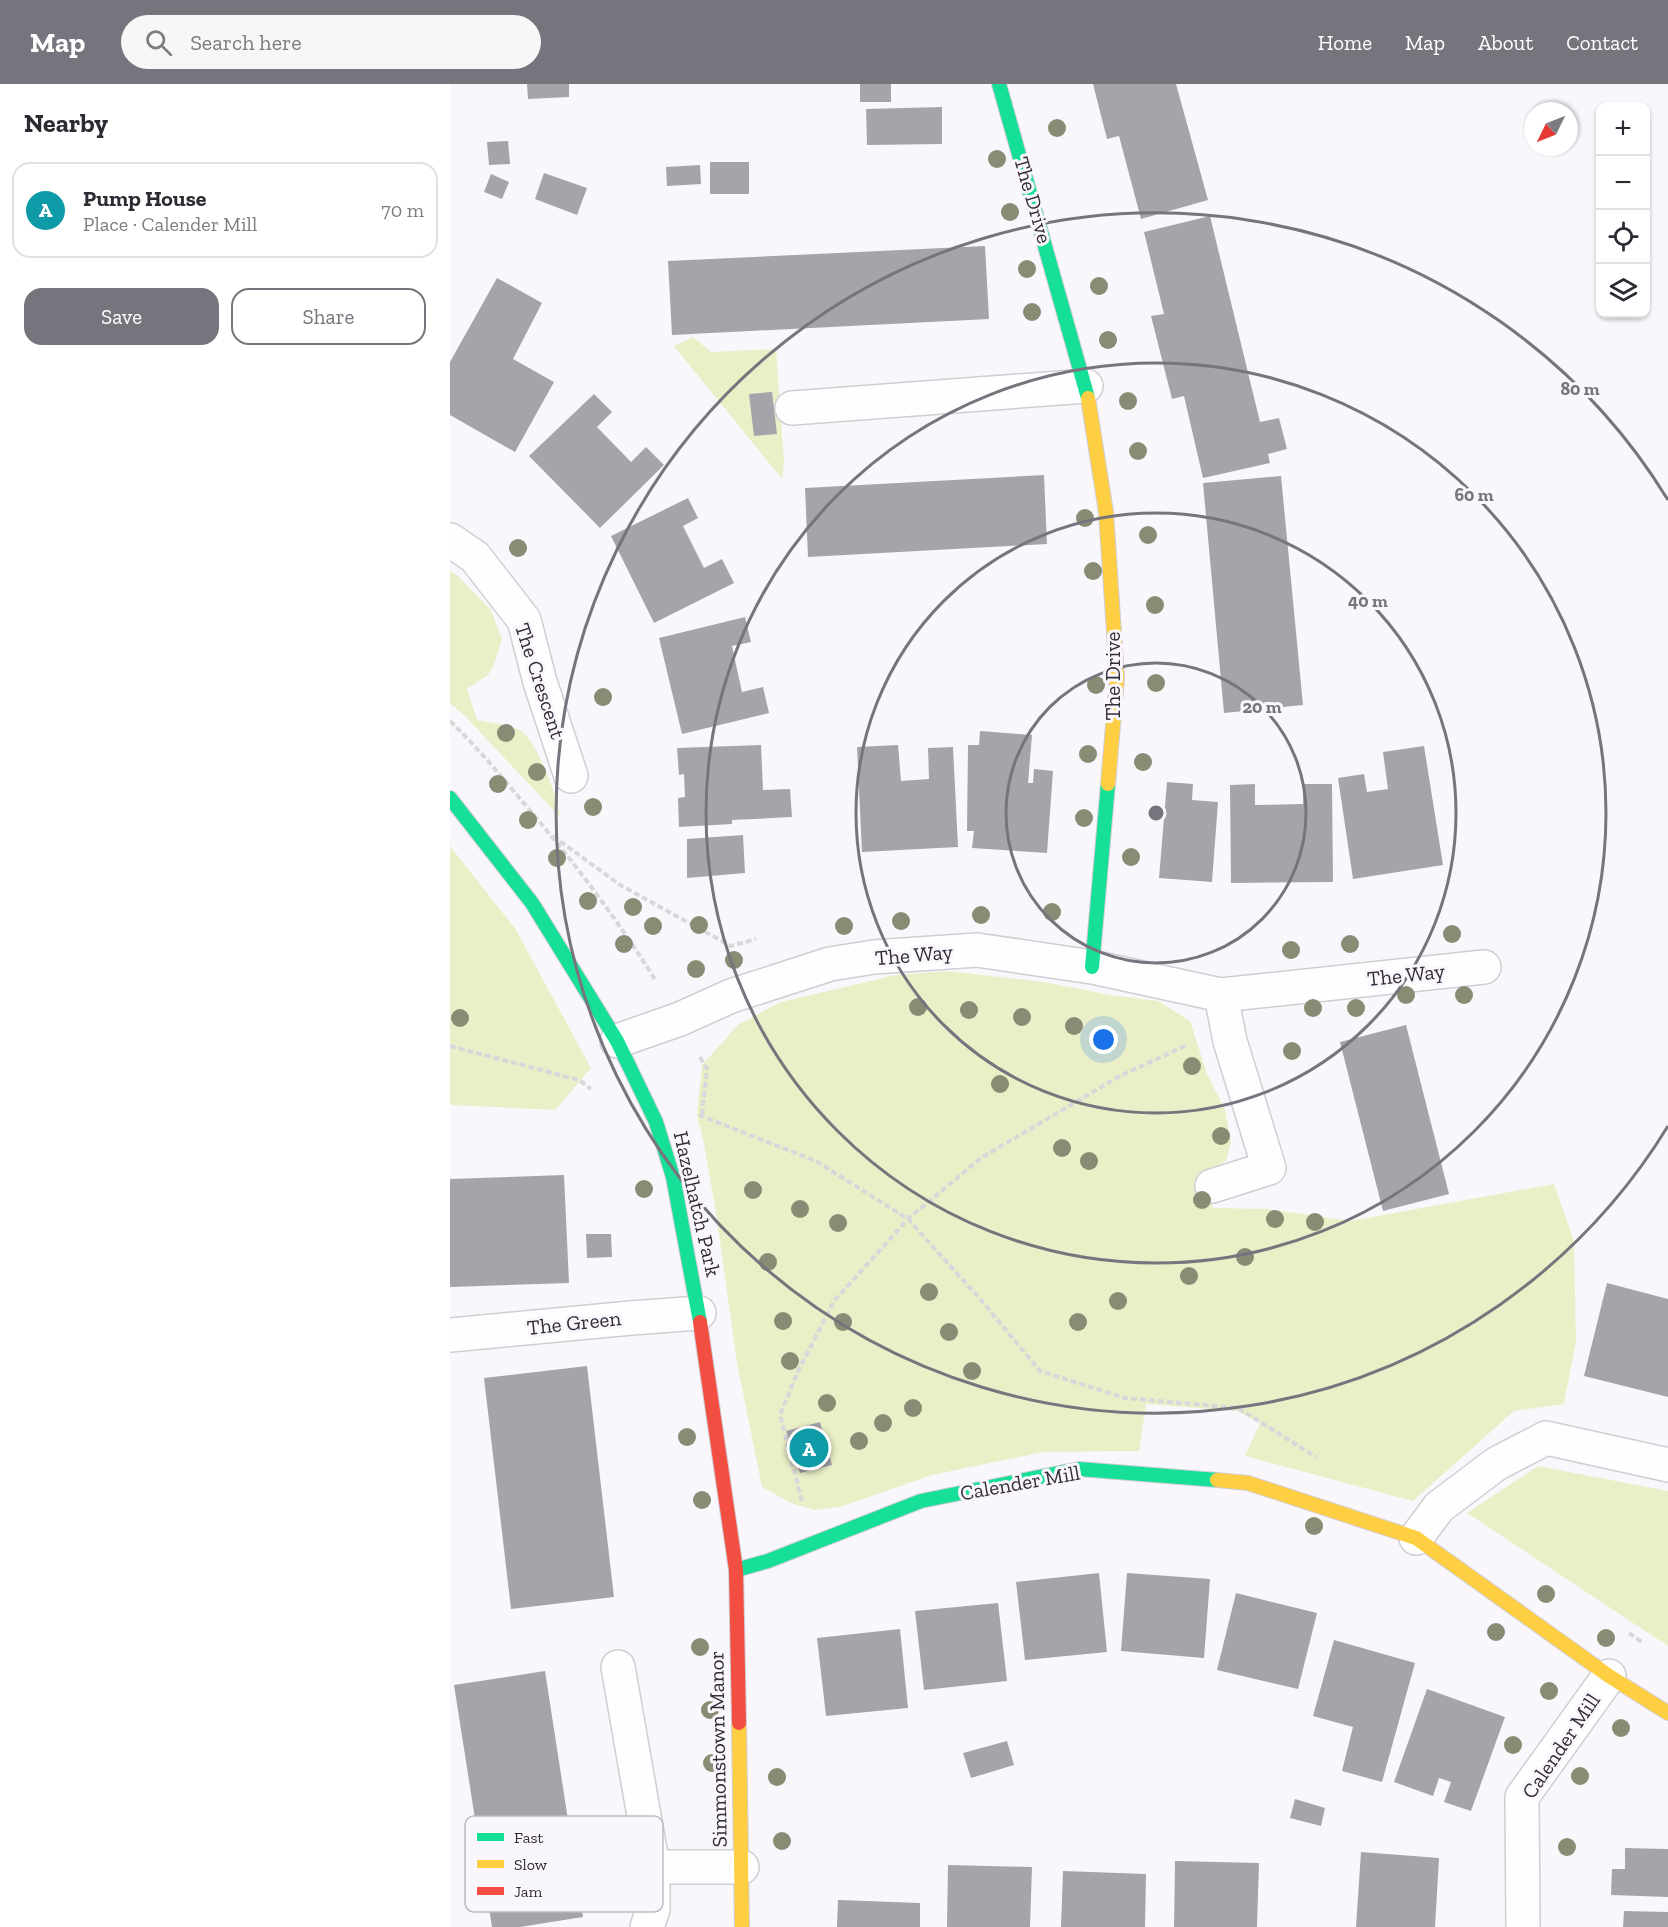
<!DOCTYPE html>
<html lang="en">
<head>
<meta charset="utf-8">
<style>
	:root { --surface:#fff; --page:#f7f7f7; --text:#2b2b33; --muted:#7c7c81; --line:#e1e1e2; --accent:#78747d }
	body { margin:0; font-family:"Zilla Slab",serif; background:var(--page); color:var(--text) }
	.controls { position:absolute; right:18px; top:18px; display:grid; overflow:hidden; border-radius:12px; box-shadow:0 2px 4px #0004 }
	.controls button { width:54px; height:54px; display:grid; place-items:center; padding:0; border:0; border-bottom:2px solid var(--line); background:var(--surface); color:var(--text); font:30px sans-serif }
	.compass { position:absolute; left:1074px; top:18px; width:54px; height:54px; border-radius:50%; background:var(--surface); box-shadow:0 2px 4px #0004; rotate:227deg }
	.you { position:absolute; left:654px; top:956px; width:21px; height:21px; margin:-15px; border:4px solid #fff; border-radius:50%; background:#1a73e8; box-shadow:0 0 0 9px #1a73e833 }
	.badge { display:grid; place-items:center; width:39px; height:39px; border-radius:50%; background:var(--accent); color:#fff; font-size:20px; font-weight:700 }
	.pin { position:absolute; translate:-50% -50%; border:3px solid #fff; box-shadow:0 2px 6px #0006 }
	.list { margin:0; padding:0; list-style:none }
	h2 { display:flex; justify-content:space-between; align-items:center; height:78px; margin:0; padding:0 24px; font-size:26px }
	h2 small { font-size:20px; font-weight:400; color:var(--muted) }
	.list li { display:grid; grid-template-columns:39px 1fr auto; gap:18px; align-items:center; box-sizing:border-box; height:96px; margin:0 12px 12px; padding:0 12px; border:2px solid var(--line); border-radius:18px }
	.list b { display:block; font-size:22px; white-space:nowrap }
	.list p { margin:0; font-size:20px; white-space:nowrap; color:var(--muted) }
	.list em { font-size:20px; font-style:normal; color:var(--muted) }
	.actions { display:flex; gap:12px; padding:18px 24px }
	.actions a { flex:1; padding:14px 0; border:2px solid var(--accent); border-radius:18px; text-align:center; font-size:21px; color:var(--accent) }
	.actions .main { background:var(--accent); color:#fff }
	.icon { flex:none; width:33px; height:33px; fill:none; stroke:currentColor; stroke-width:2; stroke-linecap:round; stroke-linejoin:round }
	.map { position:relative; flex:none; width:1218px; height:1843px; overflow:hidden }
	header { display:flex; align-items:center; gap:36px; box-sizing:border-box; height:84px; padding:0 30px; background:var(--accent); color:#fff }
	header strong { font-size:28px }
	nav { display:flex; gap:33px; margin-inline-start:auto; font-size:21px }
	.search { width:420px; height:54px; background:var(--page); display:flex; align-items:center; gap:15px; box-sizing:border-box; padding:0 21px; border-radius:33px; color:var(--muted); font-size:22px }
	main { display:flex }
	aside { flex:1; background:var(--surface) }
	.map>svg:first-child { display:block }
	.green { fill:#ebefc8 }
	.building { fill:#a7a3ab }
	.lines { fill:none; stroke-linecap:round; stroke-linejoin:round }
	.street-casing { stroke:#d1cdd4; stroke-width:36 }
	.fast-casing { stroke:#d1cdd4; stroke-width:16 }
	.slow-casing { stroke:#d1cdd4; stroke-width:16 }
	.jam-casing { stroke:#d1cdd4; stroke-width:16 }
	.path { stroke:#d8d7da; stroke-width:4; stroke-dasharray:6 3; stroke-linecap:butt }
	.street { stroke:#fefefe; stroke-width:33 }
	.fast { stroke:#16e098; stroke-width:14 }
	.slow { stroke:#ffcf43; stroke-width:14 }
	.jam { stroke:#f24e42; stroke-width:14 }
	.tree { fill:#8a8b75 }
	.ring { fill:none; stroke:#78747d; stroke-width:3 }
	.labels { text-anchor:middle; stroke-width:6; stroke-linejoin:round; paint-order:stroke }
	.street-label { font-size:21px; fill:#332d39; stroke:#f9f6fc }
	.key { fill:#f9f6fc; stroke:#bebac2; stroke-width:1.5 }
	.key-label { font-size:16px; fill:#332d39 }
	.centre { fill:#78747d; stroke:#f9f6fc; stroke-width:3 }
	.ring-label { font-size:18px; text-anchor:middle; font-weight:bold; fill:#78747d; stroke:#f9f6fc; stroke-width:6; stroke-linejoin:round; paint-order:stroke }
</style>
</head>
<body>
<header>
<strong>Map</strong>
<div class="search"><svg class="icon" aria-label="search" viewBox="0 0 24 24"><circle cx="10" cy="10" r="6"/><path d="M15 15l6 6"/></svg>Search here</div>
<nav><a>Home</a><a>Map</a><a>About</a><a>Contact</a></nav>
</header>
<main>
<aside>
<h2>Nearby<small></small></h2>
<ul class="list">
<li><span class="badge" style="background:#0f9aa8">A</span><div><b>Pump House</b><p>Place · Calender Mill</p></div><em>70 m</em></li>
</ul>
<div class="actions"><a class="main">Save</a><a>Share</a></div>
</aside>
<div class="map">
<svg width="1218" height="1843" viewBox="0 0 1218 1843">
	<rect width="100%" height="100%" fill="#f9f7fb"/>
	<!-- green -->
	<path class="green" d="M243,253l18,15 65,-3 8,114 -2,16 -108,-133z
		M0,487l8,5 33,34 11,29 -8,26 -6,10 -21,14 10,31c13,3 29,4 41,9 19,9 39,68 42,88l-96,-102 -14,-12z
		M0,762l66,84 75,138 -36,42 -105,-5z
		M497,887l97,11 66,13 48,6 32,20 17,53 18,36 6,32 -5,19 -23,11 10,36 56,1 81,12 204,-37 20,57 2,100 -12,63 -50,7 -101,90 -168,-45 15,-33 -23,-12 -91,-7 -7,47 -95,1 -112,23 -92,32 -25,3 -24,-7 -29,-16 -25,-124 -21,-150 -12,-69 -7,-29 5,-50 37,-41 42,-22 115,-27z
		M1088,1382l130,25v155l-201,-133z"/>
	<!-- building -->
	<path class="building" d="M77,0h42v13l-41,2z
		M410,0h31v18h-31z
		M643,0h83l32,116 -67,19 -22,-83 -12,3z
		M492,23v37l-75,1 -1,-36z
		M58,57l2,23 -21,1 -2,-23z
		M260,78h39v32h-39z
		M250,81l1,19 -34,2 -1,-19z
		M94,89l43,15 -10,27 -42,-16z
		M41,90l18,8 -7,17 -18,-7z
		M760,132l50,206 19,-4 8,31 -19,5 2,9 -67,15 -19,-82 -12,3 -21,-83 13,-2 -20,-82z
		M535,162l4,73 -317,16 -4,-74z
		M47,194l45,25 -29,56 41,23 -39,70 -65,-37v-53z
		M322,308l5,42 -23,2 -5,-42z
		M144,310l18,18 -15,15 34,35 15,-15 18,18 -64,63 -71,-72z
		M594,391l3,69 -239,13 -3,-69z
		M831,392l22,229 -79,8 -21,-230z
		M238,414l10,20 -15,8 21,42 18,-9 12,24 -80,40 -43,-87z
		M295,533l6,25 -19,4 10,46 21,-5 6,26 -87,21 -23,-96z
		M530,647l52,4 -4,48h5l1,-14 19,2 -6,82 -75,-5 2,-17h-7l1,-86h11z
		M311,661l2,45 27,-1 2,28 -60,3v4l-53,3 -1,-29 7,-1 -1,-23 -5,1 -2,-27z
		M448,661l3,36 28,-2 -1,-31 25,-1 5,100 -96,5 -5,-105z
		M974,662l19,119 -90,14 -15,-101 26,-4 3,18 21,-3 -5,-37z
		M717,698l26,2 -1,16 26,2 -6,80 -53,-4z
		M805,700v21l48,-1v-20h29l1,98 -102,1 -1,-98z
		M293,751l2,38 -58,5v-39z
		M956,941l43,169 -66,17 -43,-169z
		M114,1091l5,108 -119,4v-108z
		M136,1150h25l1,23 -25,1z
		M1157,1199l61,16v98l-84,-21z
		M137,1282l27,231 -103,12 -27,-231z
		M370,1338l12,43 -32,8 -14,-42z
		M649,1489l8,79 -82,8 -9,-78z
		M677,1489l83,6 -6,79 -83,-7z
		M786,1509l81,20 -19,76 -81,-19z
		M548,1519l9,78 -83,9 -9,-79z
		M450,1545l8,79 -82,8 -9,-78z
		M884,1556l81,23 -33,119 -40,-11 11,-44 -40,-11z
		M95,1587l38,246 -63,10h-28l-38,-242z
		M977,1605l78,28 -34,94 -27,-9 7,-20 -12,-4 -6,18 -39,-14z
		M557,1657l7,24 -43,13 -8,-25z
		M845,1715l30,9 -4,18 -31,-8z
		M1175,1764l43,1v48l-57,-2 1,-26h13z
		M911,1768l78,6 -4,69h-79z
		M725,1777l84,2 -2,64h-83z
		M498,1781l84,2 -2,60h-83z
		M613,1787l83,3 -1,53h-84z
		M388,1816l82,3v24h-83z
		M1174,1827l44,1v15h-45z"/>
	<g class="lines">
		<defs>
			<path id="street" d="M342,324l294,-22
				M0,456l25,17 49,63 16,62 31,94
				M167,957l63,-22 51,-23 99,-32 44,-7 103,-7 115,17 129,28 263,-28
				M762,1102l57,-18 -39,-127 -9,-46
				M0,1251l181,-17 68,-5
				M966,1454l23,-31 57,-43 50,-26 122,27
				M168,1583l35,200v42l-6,18
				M203,1783h89
				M1073,1843l-1,-130 87,-121"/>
			<path id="fast" d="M549,0l89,314
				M0,714l82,105 85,138 39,81 17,55 27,145
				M642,883l16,-183
				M286,1486l32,-9 153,-60 158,-32 138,11"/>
			<path id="slow" d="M638,314l18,114 11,166 -9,106
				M767,1396l31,3 168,55 193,138 59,37
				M289,1639l3,204"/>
			<path id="jam" d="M250,1238l36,248 3,153"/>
		</defs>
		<!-- street casing -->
		<use href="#street" class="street-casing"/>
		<!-- fast casing -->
		<use href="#fast" class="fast-casing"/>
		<!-- slow casing -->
		<use href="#slow" class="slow-casing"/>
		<!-- jam casing -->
		<use href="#jam" class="jam-casing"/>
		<!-- path -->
		<path class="path" d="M0,637c28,27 52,56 77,86 47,55 90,112 129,174
			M103,752l67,49 111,61 25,-7
			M0,962l129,34 12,9
			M250,973l7,12 -5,45
			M249,1031l117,46 92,58 73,81 59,71 85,27 113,10 78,49
			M352,1417l-22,-86 18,-44 36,-70 74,-82 73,-61 137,-81 69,-32
			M1179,1549l13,9"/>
		<!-- street -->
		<use href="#street" class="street"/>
		<!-- fast -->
		<use href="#fast" class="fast"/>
		<!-- slow -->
		<use href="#slow" class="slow"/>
		<!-- jam -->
		<use href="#jam" class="jam"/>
	</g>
	<!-- trees -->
	<g class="tree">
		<circle cx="607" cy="44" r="9"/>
		<circle cx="547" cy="75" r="9"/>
		<circle cx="560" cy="128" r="9"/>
		<circle cx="577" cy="185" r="9"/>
		<circle cx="649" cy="202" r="9"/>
		<circle cx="582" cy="228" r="9"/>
		<circle cx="658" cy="256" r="9"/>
		<circle cx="678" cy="317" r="9"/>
		<circle cx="688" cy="367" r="9"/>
		<circle cx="635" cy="434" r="9"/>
		<circle cx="698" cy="451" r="9"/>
		<circle cx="68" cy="464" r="9"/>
		<circle cx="643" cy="487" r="9"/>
		<circle cx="705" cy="521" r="9"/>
		<circle cx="706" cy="599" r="9"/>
		<circle cx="646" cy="601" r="9"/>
		<circle cx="153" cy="613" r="9"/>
		<circle cx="56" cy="649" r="9"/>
		<circle cx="638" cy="670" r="9"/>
		<circle cx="693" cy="678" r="9"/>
		<circle cx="87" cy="688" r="9"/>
		<circle cx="48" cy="700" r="9"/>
		<circle cx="143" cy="723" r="9"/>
		<circle cx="634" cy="734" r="9"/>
		<circle cx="78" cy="736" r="9"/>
		<circle cx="681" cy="773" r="9"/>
		<circle cx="107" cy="774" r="9"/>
		<circle cx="138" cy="817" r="9"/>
		<circle cx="183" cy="823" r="9"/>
		<circle cx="602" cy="828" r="9"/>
		<circle cx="531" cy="831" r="9"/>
		<circle cx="451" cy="837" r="9"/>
		<circle cx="249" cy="841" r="9"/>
		<circle cx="203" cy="842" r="9"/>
		<circle cx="394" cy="842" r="9"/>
		<circle cx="1002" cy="850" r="9"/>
		<circle cx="174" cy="860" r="9"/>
		<circle cx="900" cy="860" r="9"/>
		<circle cx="841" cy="866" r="9"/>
		<circle cx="284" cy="876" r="9"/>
		<circle cx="246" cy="885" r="9"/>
		<circle cx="956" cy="911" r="9"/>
		<circle cx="1014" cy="911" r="9"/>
		<circle cx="468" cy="923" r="9"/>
		<circle cx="863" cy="924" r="9"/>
		<circle cx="906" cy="924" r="9"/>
		<circle cx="519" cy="926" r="9"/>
		<circle cx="572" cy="933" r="9"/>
		<circle cx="10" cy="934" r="9"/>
		<circle cx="624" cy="942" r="9"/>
		<circle cx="842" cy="967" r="9"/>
		<circle cx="742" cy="982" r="9"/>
		<circle cx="550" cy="1000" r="9"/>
		<circle cx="771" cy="1052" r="9"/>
		<circle cx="612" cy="1064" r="9"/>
		<circle cx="639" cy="1077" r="9"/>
		<circle cx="194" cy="1105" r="9"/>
		<circle cx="303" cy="1106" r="9"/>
		<circle cx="752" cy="1116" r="9"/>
		<circle cx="350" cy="1125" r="9"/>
		<circle cx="825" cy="1135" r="9"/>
		<circle cx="865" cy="1138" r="9"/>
		<circle cx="388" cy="1139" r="9"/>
		<circle cx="795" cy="1173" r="9"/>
		<circle cx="318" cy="1178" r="9"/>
		<circle cx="739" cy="1192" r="9"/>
		<circle cx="479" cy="1208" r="9"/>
		<circle cx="668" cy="1217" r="9"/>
		<circle cx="333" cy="1237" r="9"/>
		<circle cx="393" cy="1238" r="9"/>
		<circle cx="628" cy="1238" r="9"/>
		<circle cx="499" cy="1248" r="9"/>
		<circle cx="340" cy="1277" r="9"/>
		<circle cx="522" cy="1287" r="9"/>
		<circle cx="377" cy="1319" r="9"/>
		<circle cx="463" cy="1324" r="9"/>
		<circle cx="433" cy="1339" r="9"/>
		<circle cx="237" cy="1353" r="9"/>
		<circle cx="409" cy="1357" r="9"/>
		<circle cx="252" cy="1416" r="9"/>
		<circle cx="864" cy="1442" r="9"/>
		<circle cx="1096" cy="1510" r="9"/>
		<circle cx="1046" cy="1548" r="9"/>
		<circle cx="1156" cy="1554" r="9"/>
		<circle cx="250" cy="1563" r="9"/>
		<circle cx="1099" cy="1607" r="9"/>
		<circle cx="260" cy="1626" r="9"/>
		<circle cx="1171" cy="1644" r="9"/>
		<circle cx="1063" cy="1661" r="9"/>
		<circle cx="262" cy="1679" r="9"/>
		<circle cx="1130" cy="1692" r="9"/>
		<circle cx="327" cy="1693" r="9"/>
		<circle cx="332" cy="1757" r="9"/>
		<circle cx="1117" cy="1763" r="9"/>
	</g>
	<!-- distance rings -->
	<g class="ring">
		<circle cx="706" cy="729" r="150"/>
		<circle cx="706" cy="729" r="300"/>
		<circle cx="706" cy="729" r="450"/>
		<path d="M1218 1042A600 600 0 1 1 1218 416"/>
	</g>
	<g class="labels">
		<!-- street labels -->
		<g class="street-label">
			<text transform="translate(583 116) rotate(74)" y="7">The Drive</text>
			<text transform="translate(663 592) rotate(-90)" y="7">The Drive</text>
			<text transform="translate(90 597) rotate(72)" y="7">The Crescent</text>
			<text transform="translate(464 871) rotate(-5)" y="7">The Way</text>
			<text transform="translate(956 891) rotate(-6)" y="7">The Way</text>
			<text transform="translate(247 1120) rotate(77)" y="7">Hazelhatch Park</text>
			<text transform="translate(124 1239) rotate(-6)" y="7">The Green</text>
			<text transform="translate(570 1399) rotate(-10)" y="7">Calender Mill</text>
			<text transform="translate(1111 1662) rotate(-56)" y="7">Calender Mill</text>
			<text transform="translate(268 1665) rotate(-91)" y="7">Simmonstown Manor</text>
		</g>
	</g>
	<!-- legend -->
	<rect x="15" y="1732" width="198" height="96" rx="9" class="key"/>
	<rect x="27" y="1749" width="27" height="8" fill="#16e098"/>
	<rect x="27" y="1776" width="27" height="8" fill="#ffcf43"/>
	<rect x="27" y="1803" width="27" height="8" fill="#f24e42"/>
	<g class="key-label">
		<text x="64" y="1759">Fast</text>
		<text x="64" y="1786">Slow</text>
		<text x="64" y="1813">Jam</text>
	</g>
	<circle cx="706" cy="729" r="9" class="centre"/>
	<g class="ring-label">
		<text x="1130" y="311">80 m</text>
		<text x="1024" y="417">60 m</text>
		<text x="918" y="523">40 m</text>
		<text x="812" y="629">20 m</text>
	</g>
</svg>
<div class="controls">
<button>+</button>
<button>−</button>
<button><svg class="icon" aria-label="locate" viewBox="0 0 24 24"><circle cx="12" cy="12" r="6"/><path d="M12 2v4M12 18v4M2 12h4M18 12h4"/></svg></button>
<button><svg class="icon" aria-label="layers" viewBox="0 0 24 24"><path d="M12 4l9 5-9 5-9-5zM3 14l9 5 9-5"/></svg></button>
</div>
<svg class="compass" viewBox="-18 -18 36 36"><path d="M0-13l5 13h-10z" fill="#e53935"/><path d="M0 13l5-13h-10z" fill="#7c7c81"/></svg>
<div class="you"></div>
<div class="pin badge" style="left:359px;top:1364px;background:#0f9aa8">A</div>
</div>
</main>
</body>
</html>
